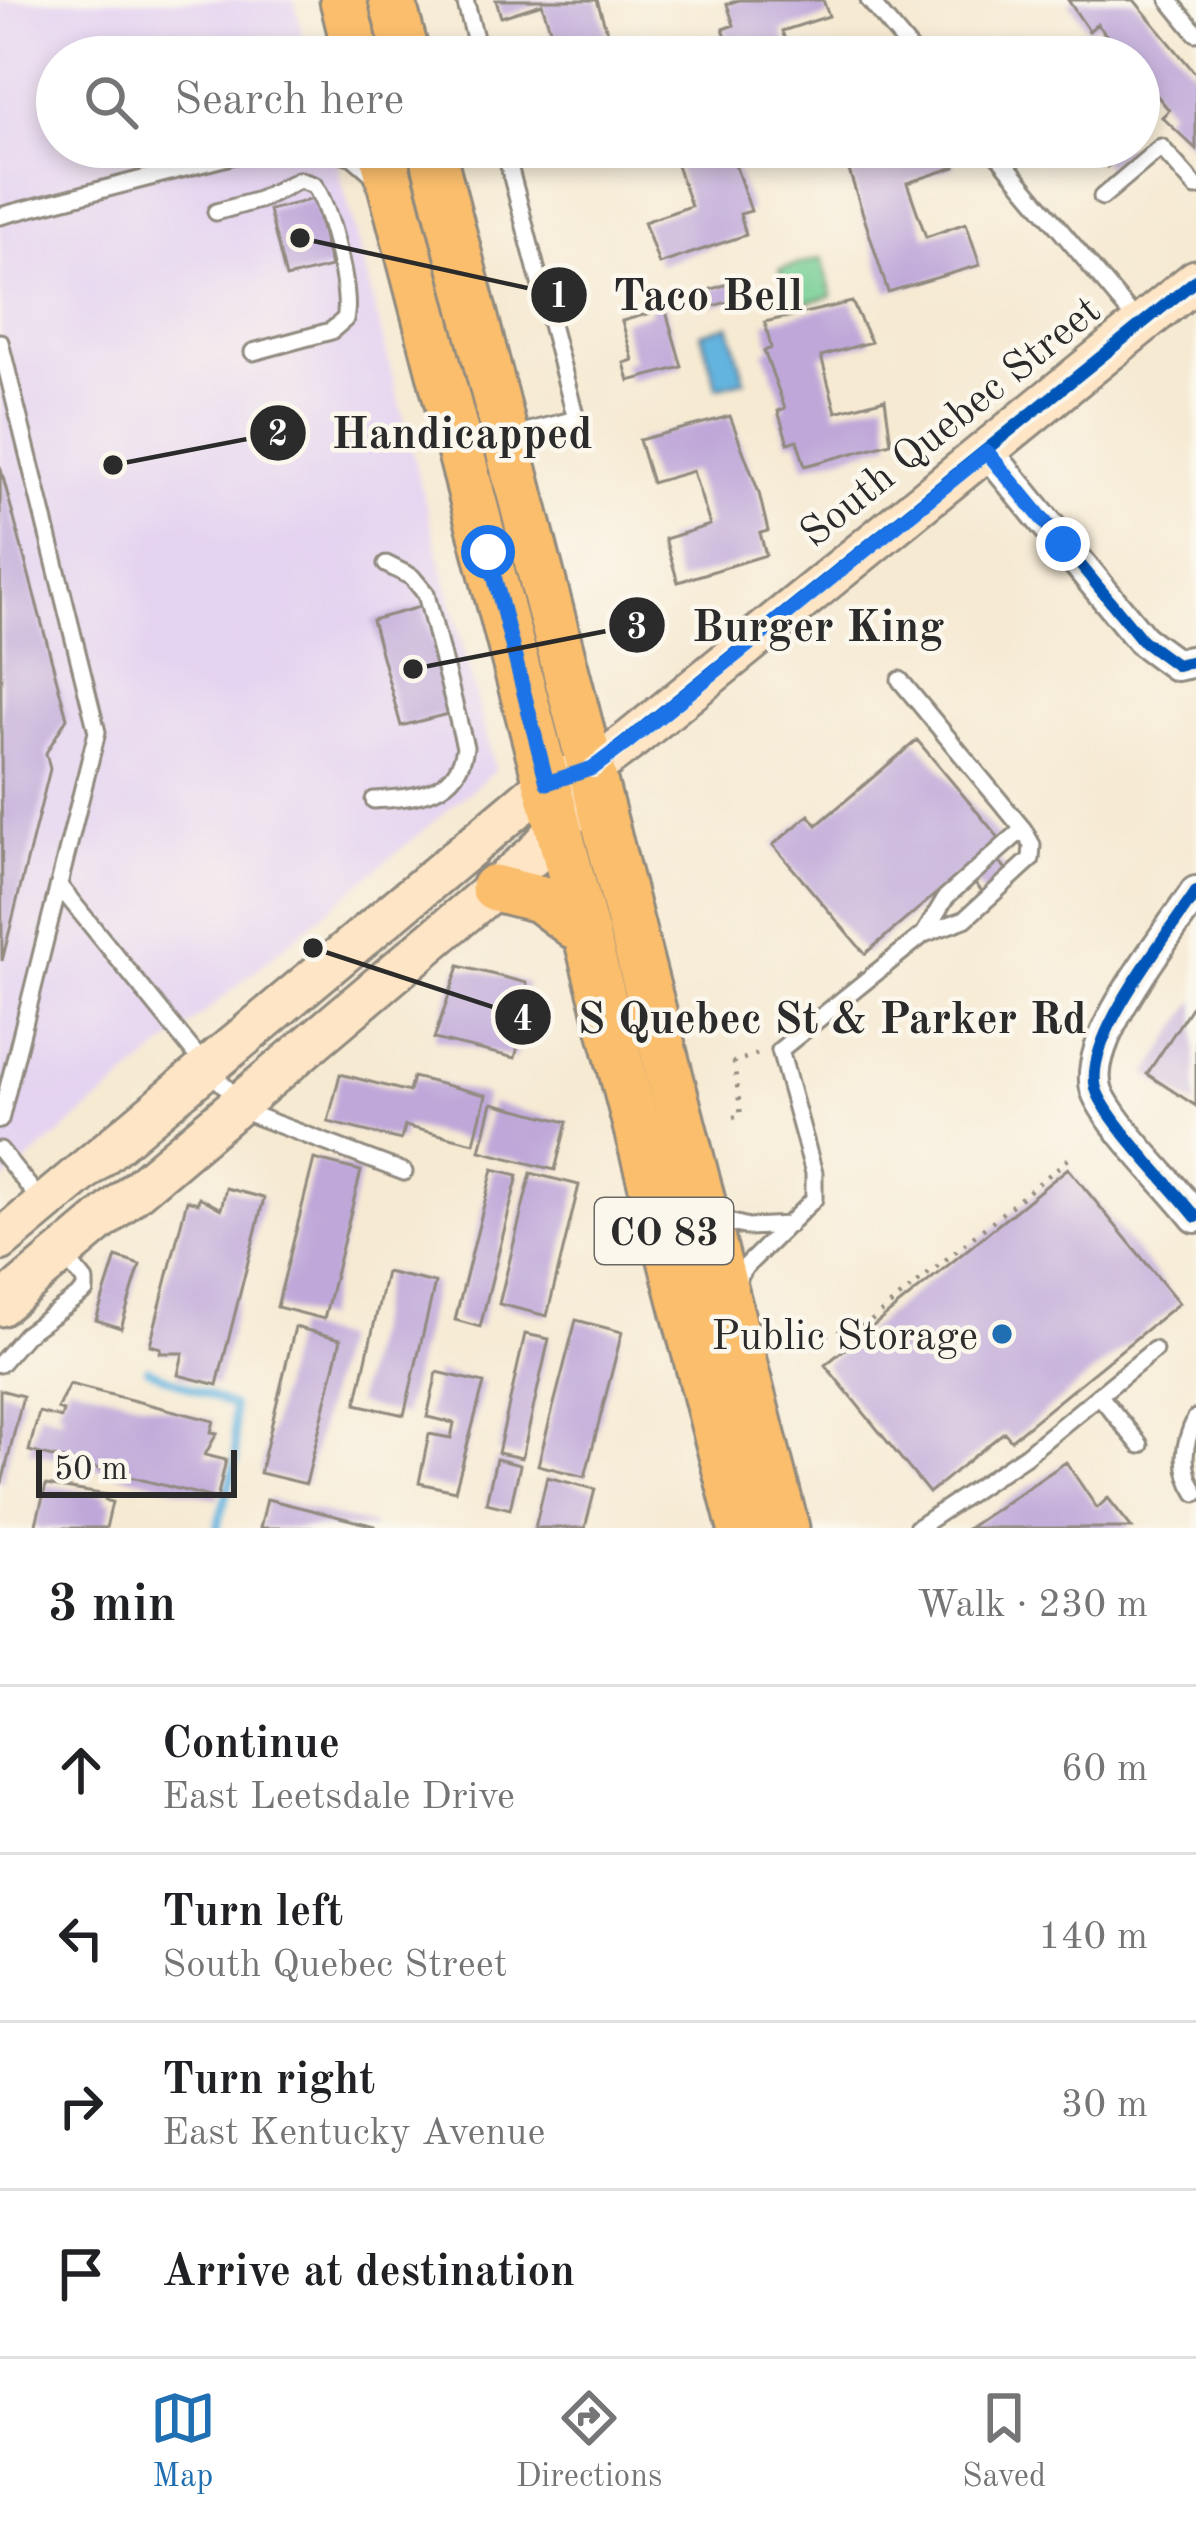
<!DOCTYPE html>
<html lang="en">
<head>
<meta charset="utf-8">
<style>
	:root { --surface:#fff; --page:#f6f6f6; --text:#202124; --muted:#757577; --line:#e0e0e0; --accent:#1f6fb2 }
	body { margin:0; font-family:"Old Standard TT",serif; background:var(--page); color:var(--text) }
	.scale { position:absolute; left:36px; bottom:30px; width:201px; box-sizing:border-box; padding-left:12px; border:6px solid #2b2b2b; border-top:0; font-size:33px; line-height:42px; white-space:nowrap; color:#2b2b2b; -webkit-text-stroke:9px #fbf7ec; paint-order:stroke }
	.stop { position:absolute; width:36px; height:36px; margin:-27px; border:9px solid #1a73e8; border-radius:50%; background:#fff }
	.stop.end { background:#1a73e8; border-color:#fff; box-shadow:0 3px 12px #0008 }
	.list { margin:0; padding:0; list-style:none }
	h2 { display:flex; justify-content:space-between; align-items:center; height:156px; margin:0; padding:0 48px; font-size:51px }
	h2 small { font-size:39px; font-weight:400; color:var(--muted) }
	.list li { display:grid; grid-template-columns:78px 1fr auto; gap:36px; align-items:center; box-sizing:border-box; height:168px; padding:0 48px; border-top:3px solid var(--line) }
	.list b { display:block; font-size:45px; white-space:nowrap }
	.list p { margin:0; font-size:39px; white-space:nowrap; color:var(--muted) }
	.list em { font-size:39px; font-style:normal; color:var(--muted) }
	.icon { flex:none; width:66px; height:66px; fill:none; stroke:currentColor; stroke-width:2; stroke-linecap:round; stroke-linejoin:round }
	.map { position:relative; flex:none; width:1196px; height:1528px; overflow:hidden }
	.search { position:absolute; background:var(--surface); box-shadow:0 6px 18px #0003; left:36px; right:36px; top:36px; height:132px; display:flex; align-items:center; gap:30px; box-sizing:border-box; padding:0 42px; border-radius:66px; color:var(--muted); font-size:45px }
	.sheet { height:828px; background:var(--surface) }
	nav { display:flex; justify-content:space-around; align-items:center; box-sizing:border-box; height:168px; border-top:3px solid var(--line); background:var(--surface); font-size:33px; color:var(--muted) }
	nav a { display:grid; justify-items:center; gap:6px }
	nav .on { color:var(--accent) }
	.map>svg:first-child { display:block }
	.built { fill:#e4d3f1 }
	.green { fill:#75cd93; stroke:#507c5f; stroke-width:3 }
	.water { fill:#64b4df; stroke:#487085; stroke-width:3 }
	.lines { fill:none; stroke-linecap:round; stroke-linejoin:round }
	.stream { stroke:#64b4df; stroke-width:8 }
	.building { fill:#bfa8d9 }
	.service-casing { stroke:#908a7f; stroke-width:21 }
	.minor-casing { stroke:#908a7f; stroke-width:36 }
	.secondary-casing { stroke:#908a7f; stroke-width:45 }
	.primary-casing { stroke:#908a7f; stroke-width:51 }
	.path { stroke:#908a7f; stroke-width:4.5; stroke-dasharray:3 9; stroke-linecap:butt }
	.service { stroke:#fff; stroke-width:15 }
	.minor { stroke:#fff; stroke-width:30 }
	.secondary { stroke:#fde5c5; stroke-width:39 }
	.primary { stroke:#fabe6d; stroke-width:45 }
	.cycleway-casing { stroke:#fbf7ec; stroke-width:20 }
	.cycleway { stroke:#0057b8; stroke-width:12 }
	.route { stroke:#1a73e8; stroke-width:15 }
	.poi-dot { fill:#1f6fb2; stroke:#fbf7ec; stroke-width:4.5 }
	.labels { text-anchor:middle; stroke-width:9; stroke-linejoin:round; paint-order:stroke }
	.shield { fill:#fbf7ec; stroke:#696865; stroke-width:3 }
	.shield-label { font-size:39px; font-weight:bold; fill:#2b2b2b }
	.street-label { font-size:42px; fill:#2b2b2b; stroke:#fbf7ec }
	.poi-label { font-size:42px; fill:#2b2b2b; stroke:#fbf7ec; text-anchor:end }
	.leader { fill:none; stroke:#2b2b2b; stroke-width:4.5 }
	.callout-dot { fill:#2b2b2b; stroke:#fbf7ec; stroke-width:4.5 }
	.mark-label { font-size:36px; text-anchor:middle; font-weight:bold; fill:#fff }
	.callout-label { font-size:45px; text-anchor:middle; font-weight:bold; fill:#2b2b2b; stroke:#fbf7ec; stroke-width:9; stroke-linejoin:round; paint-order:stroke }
</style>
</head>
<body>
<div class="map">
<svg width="1196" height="1528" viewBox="0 0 1196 1528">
	<rect width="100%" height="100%" fill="#fbf7ec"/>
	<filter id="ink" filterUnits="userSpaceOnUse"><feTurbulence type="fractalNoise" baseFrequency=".00833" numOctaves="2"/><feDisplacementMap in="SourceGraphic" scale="24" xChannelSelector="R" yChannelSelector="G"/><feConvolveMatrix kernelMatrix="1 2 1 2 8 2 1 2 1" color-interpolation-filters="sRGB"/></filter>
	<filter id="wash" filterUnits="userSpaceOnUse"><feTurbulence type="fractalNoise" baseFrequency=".004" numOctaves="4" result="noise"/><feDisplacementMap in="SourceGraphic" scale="48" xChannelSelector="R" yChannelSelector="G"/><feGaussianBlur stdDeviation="2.7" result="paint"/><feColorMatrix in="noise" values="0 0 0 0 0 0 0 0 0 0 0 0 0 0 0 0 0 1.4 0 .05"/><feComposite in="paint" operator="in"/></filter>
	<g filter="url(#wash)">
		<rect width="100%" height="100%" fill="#f6ead3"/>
		<!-- built -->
		<path class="built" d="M0,0h294l15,57h-252v90h276l162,623 -495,414z"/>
		<!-- green -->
		<path class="green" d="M822,258l10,38 -42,11 -10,-38z"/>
		<!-- water -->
		<path class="water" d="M729,325l16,55 -28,8 -16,-55z"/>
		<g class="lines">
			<!-- stream -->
			<path class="stream" d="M147,1369l86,37 3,55 -19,67"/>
		</g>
		<g id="blocks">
			<!-- building -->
			<path class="building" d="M496,0h101l18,57h-56l-17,-53 -41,13z
				M739,0h84l6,16 -47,15 9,26h-58l-10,-28 11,-4 -7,-21z
				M1068,0h66l62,74v75l-34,-32 7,-7 -30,-36v-17h-15l-27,-33 -8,7z
				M630,147h99l22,64 -11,3 6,21 -87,29 -15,-42 47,-16 -19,-55 -37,13z
				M867,147h82l6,20 -48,16 19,54 40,-14 14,42 -92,27 -44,-137z
				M1090,147h42l-25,20z
				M314,199l17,68 -45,11 -17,-68z
				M734,282l5,17 -26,7 -4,-16z
				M663,301l19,66 -53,14 -5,-18 9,-3 -11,-39 29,-8 -2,-8z
				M852,302l19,40 -50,14 15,56 49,-13 6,44 -86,23 -8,-26 -9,3 -10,-32 7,-3 -21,-57 7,-3 -6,-26z
				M730,416l29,77 9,38 -8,2 6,22 -88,27 -13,-43 45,-14 -17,-54 -41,12 -13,-43z
				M0,466l67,252 -21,35 4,16 -48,192z
				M423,606l29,107 -51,13 -29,-106z
				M917,740l83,99 -11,10 22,26 -25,21 -22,-26 -99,84 -92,-109 36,-30 8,10z
				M459,966l68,17 -12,49 6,2 -6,24 -81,-19z
				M1196,1000v106l-49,-32z
				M340,1074l69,18 4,-15 73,18 -12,48 -69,-17 -4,14 -73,-18z
				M492,1103l75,19 -12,48 -75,-19z
				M314,1159l47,12 -37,148 -47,-12z
				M1068,1168l111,135 -168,137 -7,-8 -75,61 -104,-128z
				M493,1169l25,6 -38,152 -25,-7z
				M531,1173l48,12 -32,131 -48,-12z
				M226,1188l38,10 -47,187 -39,-10 5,-22h-23l1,-5 -11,-3 37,-145 11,3 1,-6 22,12z
				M116,1257l24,8 -19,63 -25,-8z
				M386,1272l49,11 -31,132 -48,-11z
				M576,1320l46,12 -37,145 -47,-12z
				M295,1327l46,12 -35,145 -46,-11z
				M525,1334l24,5 -27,119 -24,-5z
				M437,1372l47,11 -29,108 -36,-8 10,-49 22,4 3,-15 -27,-6z
				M69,1384l145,37 -3,11 6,1 -12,22 21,5 -9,39 -188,-48 10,-39 22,6 2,-7 -6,-2z
				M0,1390l23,6 -21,87h-2z
				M496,1459l24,6 -10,44 -24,-6z
				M1066,1462l31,46 11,-10 24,30h-164z
				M547,1477l48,12 -10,39h-50z
				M46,1485l61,10 -2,5 7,2 -6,26h-71z
				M267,1499l108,27v2h-115z"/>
		</g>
	</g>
	<g filter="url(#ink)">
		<use href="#blocks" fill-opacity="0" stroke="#908a7f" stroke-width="3"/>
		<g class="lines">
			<defs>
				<path id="service" d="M465,0l15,57
					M869,0l48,57
					M1169,0l27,33
					M322,147l31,10 23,20
					M991,147l148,177
					M1102,197l59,-50 35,40
					M216,212l43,-12 40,-20 15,5c16,21 38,109 31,134l-14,12 -78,21
					M0,216l266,-69
					M0,342l97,390 -97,388
					M463,448l113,-29 -72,-272
					M374,800c40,-3 84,-4 91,-53l-39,-153 -14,-17 -26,-13
					M60,887l146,180 47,48 151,57
					M924,934l22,-37 77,-68
					M0,1150l43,54
					M713,1218l35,9 41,-2
					M736,1283l9,-16 69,-68v-26l-34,-123 144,-116 41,-15 66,-60 1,-14 -9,-16 -123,-149
					M0,1364l25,-29 60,-44v-10l-22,-27
					M1099,1395l41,50
					M1196,1418c-13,26 -16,50 0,75
					M917,1528l108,-72 129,-106"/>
				<path id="minor" d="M987,451l155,189 34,25 20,-4
					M1196,892c-27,42 -120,154 -98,202 16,35 72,90 98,123"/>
				<path id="secondary" d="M0,1241l547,-458 46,-15 35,-26 568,-462
					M0,1306l535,-452 38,-43"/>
				<path id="primary" d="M343,0l14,57
					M392,0l15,57
					M381,147l360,1381
					M431,147l355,1381
					M494,888l45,11 48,36"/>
			</defs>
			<!-- service casing -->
			<use href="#service" class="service-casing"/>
			<!-- minor casing -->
			<use href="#minor" class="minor-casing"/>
			<!-- secondary casing -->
			<use href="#secondary" class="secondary-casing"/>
			<!-- primary casing -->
			<use href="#primary" class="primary-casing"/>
			<!-- path -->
			<path class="path" d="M733,1117l8,-1 -7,-54 24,-8
				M791,1344l75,-19 206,-169"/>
			<!-- service -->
			<use href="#service" class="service"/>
			<!-- minor -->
			<use href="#minor" class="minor"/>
			<!-- secondary -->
			<use href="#secondary" class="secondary"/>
			<!-- primary -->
			<use href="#primary" class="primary"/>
			<defs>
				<path id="cycleway" d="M987,451l155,189 34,25 20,-4
					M593,768l603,-488
					M1196,892c-27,42 -120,154 -98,202 16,35 72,90 98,123"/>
			</defs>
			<!-- cycleway casing -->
			<use href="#cycleway" class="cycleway-casing"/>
			<!-- cycleway -->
			<use href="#cycleway" class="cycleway"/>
		</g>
	</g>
	<g class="lines" filter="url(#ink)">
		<!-- route -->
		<path class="route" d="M488,552l59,231 46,-15 35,-26 359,-290 76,92"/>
	</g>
	<!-- markers -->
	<circle class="poi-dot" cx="1002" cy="1334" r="12"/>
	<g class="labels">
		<!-- shield labels -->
		<rect class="shield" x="595" y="1198" width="138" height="66" rx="9"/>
		<g class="shield-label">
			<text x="664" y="1245">CO 83</text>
		</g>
		<!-- street labels -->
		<g class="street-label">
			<text transform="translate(949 420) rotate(-39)" y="15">South Quebec Street</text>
		</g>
		<!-- poi labels -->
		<g class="poi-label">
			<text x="978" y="1349">Public Storage</text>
		</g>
	</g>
	<!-- callouts -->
	<path class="leader" d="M300 238L559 295M113 465L278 433M413 669L637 625M313 948L523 1017"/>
	<g class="callout-dot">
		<circle cx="300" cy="238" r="12"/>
		<circle cx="113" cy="465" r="12"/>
		<circle cx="413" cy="669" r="12"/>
		<circle cx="313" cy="948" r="12"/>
		<circle cx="559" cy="295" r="30"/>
		<circle cx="278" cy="433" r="30"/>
		<circle cx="637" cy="625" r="30"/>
		<circle cx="523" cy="1017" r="30"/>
	</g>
	<g class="mark-label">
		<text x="559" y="307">1</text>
		<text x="278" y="445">2</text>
		<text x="637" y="638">3</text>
		<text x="523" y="1030">4</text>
	</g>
	<g class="callout-label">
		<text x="708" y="310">Taco Bell</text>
		<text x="462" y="448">Handicapped</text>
		<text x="818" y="641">Burger King</text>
		<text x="832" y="1033">S Quebec St &amp; Parker Rd</text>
	</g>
</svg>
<div class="scale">50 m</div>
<div class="stop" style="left:488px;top:552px"></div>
<div class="stop end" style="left:1063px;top:544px"></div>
<div class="search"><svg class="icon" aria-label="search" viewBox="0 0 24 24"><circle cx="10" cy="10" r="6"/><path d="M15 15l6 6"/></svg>Search here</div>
</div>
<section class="sheet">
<h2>3 min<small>Walk · 230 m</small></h2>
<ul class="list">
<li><svg class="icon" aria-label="ahead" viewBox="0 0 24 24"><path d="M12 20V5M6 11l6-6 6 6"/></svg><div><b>Continue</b><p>East Leetsdale Drive</p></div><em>60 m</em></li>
<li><svg class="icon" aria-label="left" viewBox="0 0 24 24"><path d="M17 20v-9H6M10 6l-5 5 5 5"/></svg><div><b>Turn left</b><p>South Quebec Street</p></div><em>140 m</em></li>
<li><svg class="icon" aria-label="right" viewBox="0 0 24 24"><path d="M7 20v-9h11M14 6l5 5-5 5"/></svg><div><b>Turn right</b><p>East Kentucky Avenue</p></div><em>30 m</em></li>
<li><svg class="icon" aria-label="arrive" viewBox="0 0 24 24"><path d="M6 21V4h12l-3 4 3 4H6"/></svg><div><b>Arrive at destination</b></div></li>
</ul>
</section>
<nav>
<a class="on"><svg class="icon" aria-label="map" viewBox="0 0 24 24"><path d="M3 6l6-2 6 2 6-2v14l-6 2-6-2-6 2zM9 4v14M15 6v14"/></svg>Map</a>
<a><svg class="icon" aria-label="directions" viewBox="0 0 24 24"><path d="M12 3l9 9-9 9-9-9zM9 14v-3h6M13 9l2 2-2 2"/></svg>Directions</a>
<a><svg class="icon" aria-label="saved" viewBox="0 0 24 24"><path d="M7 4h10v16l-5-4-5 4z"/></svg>Saved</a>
</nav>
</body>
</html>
